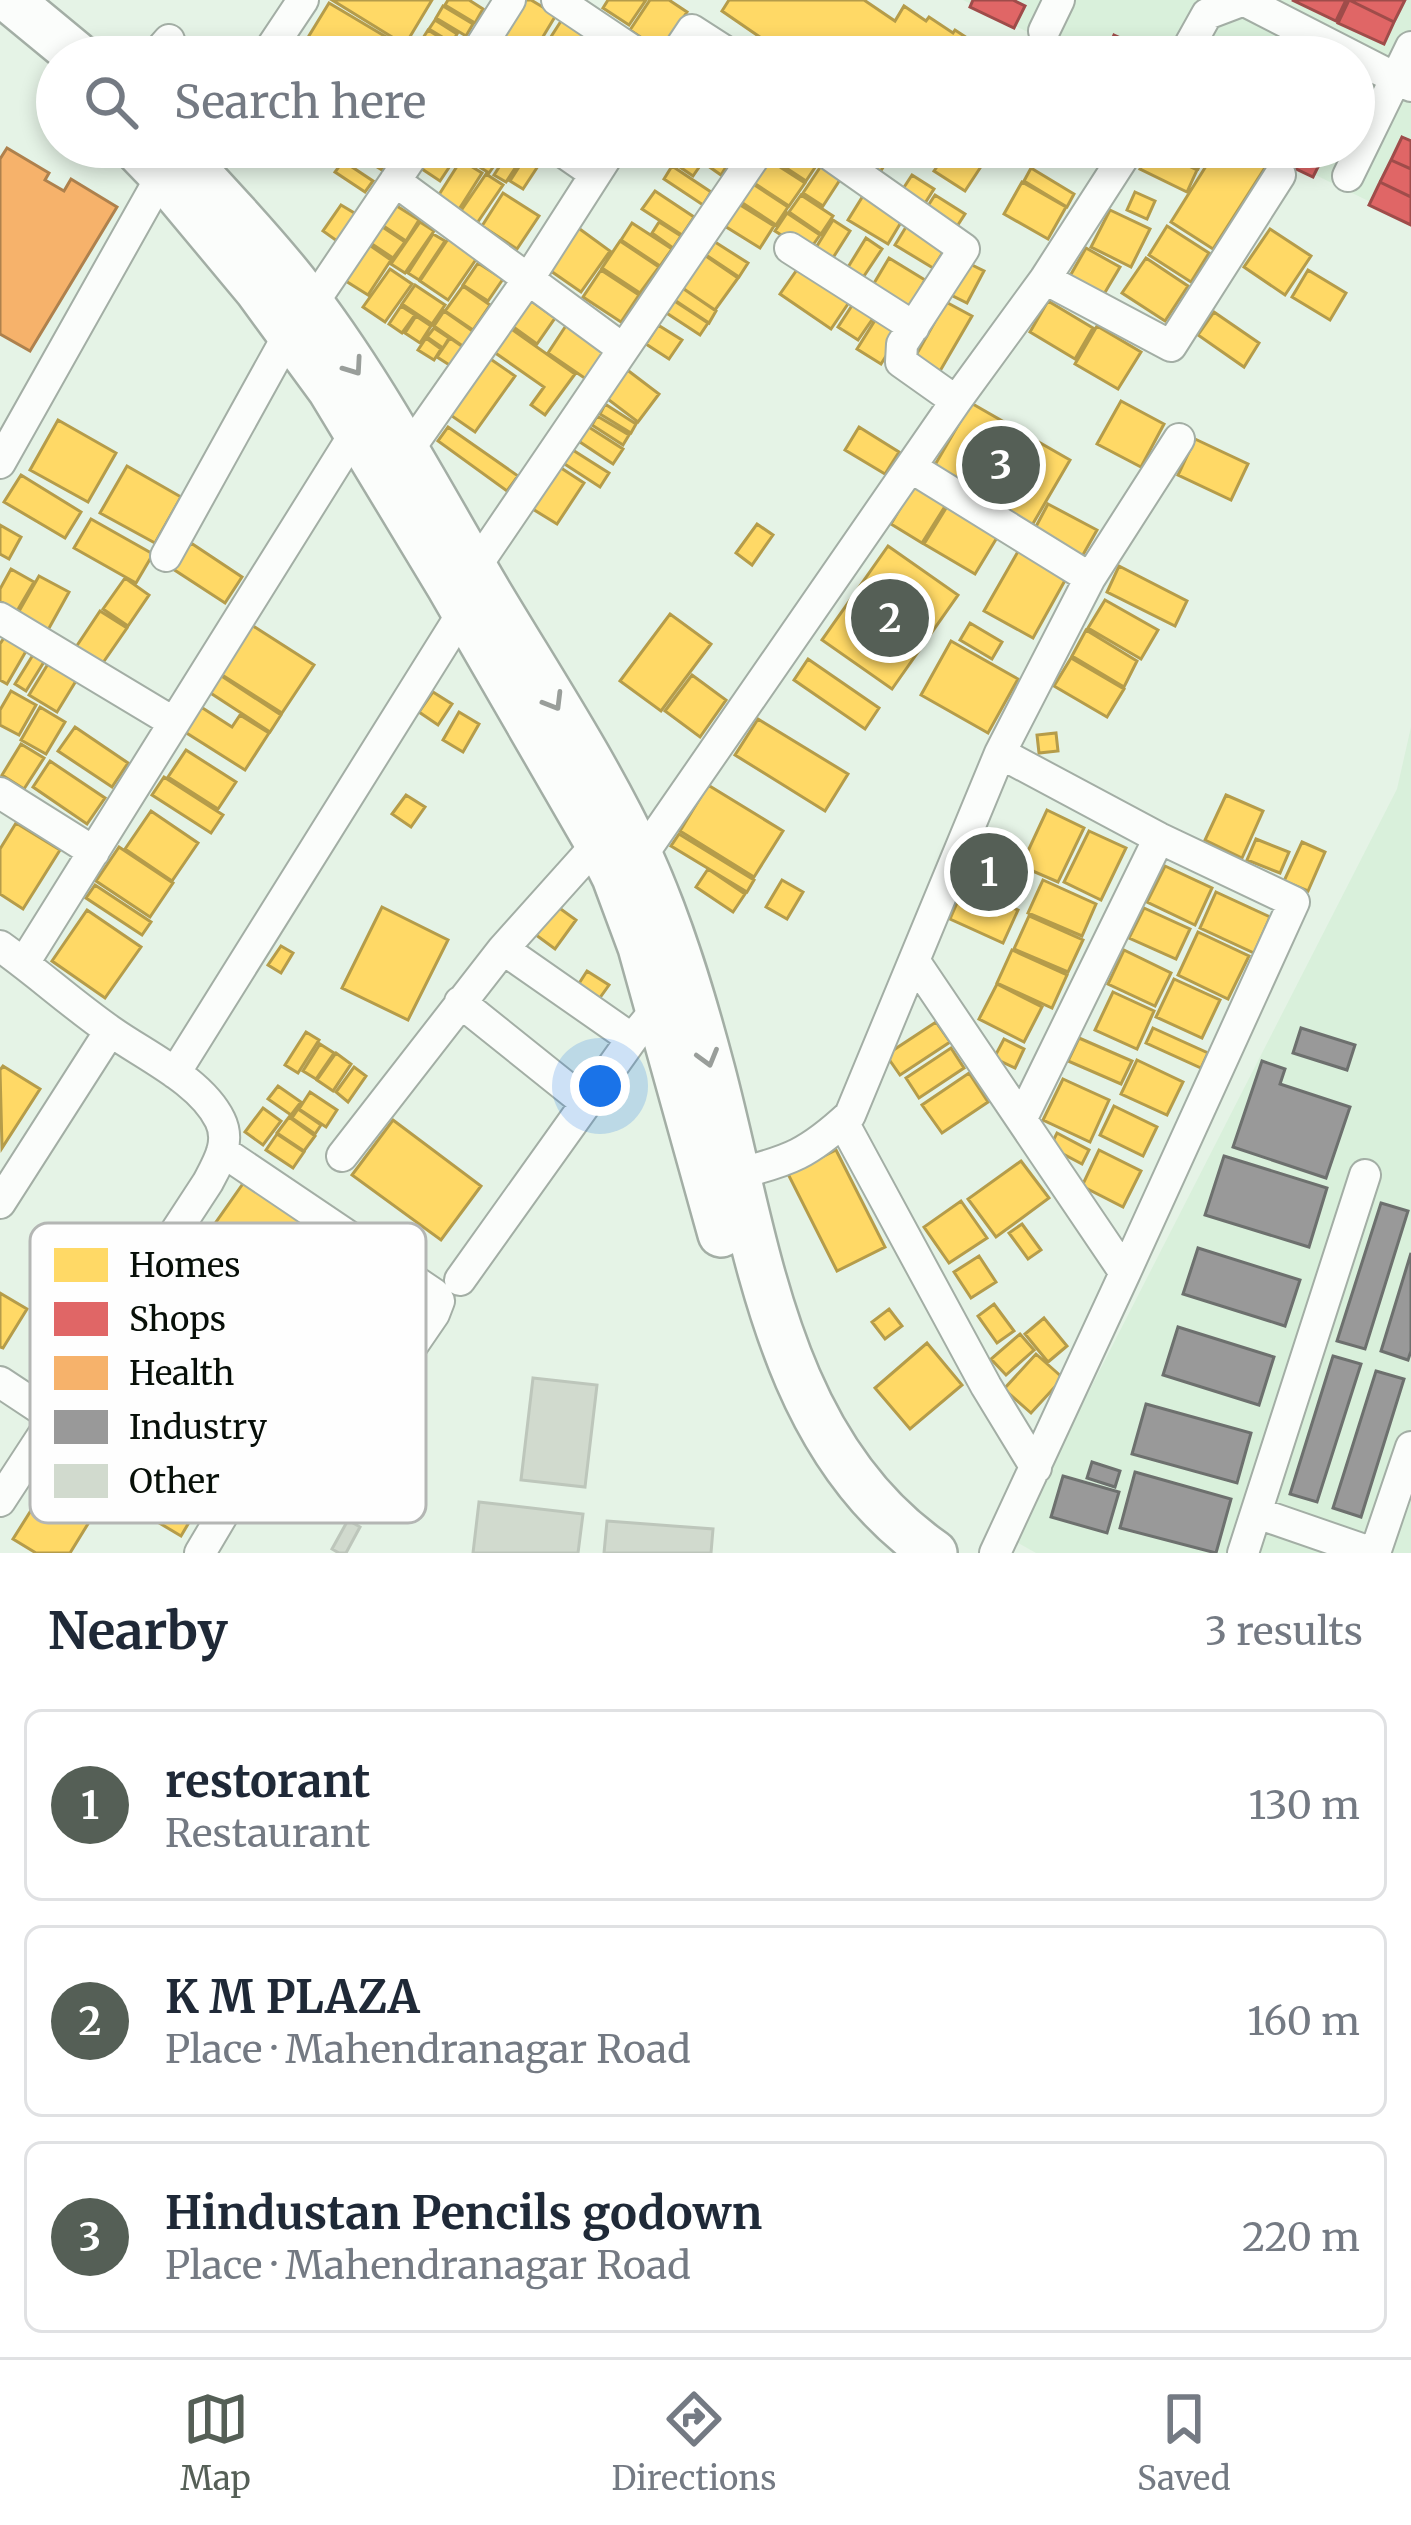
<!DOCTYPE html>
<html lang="en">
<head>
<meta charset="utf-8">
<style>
	:root { --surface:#fff; --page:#f2f2f3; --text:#1f2937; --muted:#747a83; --line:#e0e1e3; --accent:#555f56 }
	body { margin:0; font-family:Merriweather,serif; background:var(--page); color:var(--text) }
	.you { position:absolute; left:600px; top:1086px; width:42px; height:42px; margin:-30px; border:9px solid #fff; border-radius:50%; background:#1a73e8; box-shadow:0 0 0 18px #1a73e833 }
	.badge { display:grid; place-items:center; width:78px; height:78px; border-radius:50%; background:var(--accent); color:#fff; font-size:39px; font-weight:700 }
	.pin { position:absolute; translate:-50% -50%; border:6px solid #fff; box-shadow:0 3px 12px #0006 }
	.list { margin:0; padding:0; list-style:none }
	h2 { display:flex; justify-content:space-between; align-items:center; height:156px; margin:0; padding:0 48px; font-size:51px }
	h2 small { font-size:39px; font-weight:400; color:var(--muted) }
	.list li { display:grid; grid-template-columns:78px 1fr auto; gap:36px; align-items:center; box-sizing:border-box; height:192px; margin:0 24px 24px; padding:0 24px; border:3px solid var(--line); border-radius:18px }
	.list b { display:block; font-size:45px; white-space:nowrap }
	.list p { margin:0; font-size:39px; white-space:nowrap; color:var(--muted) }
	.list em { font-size:39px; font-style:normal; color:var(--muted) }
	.icon { flex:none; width:66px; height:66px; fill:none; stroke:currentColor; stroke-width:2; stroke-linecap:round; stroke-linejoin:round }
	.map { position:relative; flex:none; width:1411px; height:1553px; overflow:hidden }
	.search { position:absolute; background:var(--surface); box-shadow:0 6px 18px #0003; left:36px; right:36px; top:36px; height:132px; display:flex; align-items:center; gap:30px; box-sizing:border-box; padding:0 42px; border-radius:66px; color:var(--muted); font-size:45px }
	.sheet { height:804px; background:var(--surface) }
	nav { display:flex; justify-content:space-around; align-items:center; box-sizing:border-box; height:168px; border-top:3px solid var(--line); background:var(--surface); font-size:33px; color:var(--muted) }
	nav a { display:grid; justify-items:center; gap:6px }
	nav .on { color:var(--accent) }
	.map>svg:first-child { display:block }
	.built { fill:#d9f0db }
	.homes { fill:#ffd966; stroke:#b59c4a; stroke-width:3 }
	.shops { fill:#e06666; stroke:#9f4c4a; stroke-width:3 }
	.health { fill:#f6b26b; stroke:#ae814d; stroke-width:3 }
	.industry { fill:#999; stroke:#6d706e; stroke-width:3 }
	.building { fill:#d1dace; stroke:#bdc6bb; stroke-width:3 }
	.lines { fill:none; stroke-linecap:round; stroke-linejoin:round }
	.minor-casing { stroke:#a3aea5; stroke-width:34 }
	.highway-casing { stroke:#a3aea5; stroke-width:50 }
	.minor { stroke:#fbfdfb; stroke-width:30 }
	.highway { stroke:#fbfdfb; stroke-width:45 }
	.oneway { stroke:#999e9a }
	.key { fill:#fefefe; stroke:#b4b6b4; stroke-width:3 }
	.key-label { font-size:33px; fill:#070f08 }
</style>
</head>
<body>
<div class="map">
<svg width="1411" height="1553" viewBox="0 0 1411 1553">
	<rect width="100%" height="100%" fill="#e5f3e6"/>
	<!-- built -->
	<path class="built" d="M963,0h448v222l-152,-75h95v-90h-276z
		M1411,727v826h-375l-23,-13 384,-751z"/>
	<!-- homes -->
	<path class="homes" d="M332,0h100l-27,45z
		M448,0h21l14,9 -8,14 -30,-18z
		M523,0h8l25,15 -24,40 -31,-19z
		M608,0h38l-17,25 -26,-17z
		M650,0h19l18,12 -26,39 -31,-21z
		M729,0h135l31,21 9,-15 22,15 3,-4 24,16 2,-3 32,21 -4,6h-194l-67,-46z
		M329,3l74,44 -6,10h-101z
		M443,6l30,18 -7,12 -30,-18z
		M563,18l24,15 -15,24h-34z
		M435,20l22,14 -5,9 -23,-14z
		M428,30l29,18 -5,9h-17l-17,-11z
		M588,38l23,14 -3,5h-32z
		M498,39l28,18h-27l-9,-6z
		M356,147h26l11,7 -11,16 -29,-18z
		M430,147h24l5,4 -8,12 -22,-14z
		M470,147h37l-18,26 -25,-16z
		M512,147h17l-23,35 -12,-7z
		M686,147h21l22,15 -8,13 -37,-26z
		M710,147h35l-11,16z
		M774,147h40l10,7 -18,27 -38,-25z
		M868,147h10l13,8 -18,28 -20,-13z
		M951,147h11l22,15 -19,29 -31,-20z
		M1153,147h22l27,13 -4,9z
		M1218,147h17l31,19 -53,83 -42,-27z
		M531,148l13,9 -21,32 -13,-8z
		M1151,148l46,22 -10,22 -47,-23z
		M425,150l25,16 -10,15 -24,-16z
		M686,152l16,11 -9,13 -16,-11z
		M766,158l39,25 -16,23 -38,-25z
		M461,160l21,13 -26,41 -21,-13z
		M825,160l20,12 -22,34 -20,-13z
		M343,161l30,20 -8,11 -30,-20z
		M672,166l39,26 -8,13 -39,-26z
		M1031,168l43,26 -7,13 -43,-26z
		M486,174l17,11 -30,44 -17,-11z
		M912,175l22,14 -14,22 -23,-13z
		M750,182l38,25 -12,18 -38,-25z
		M1022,182l44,25 -18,32 -44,-25z
		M655,191l39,26 -12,18 -40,-26z
		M866,191l40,23 -18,30 -40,-24z
		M1135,192l20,9 -8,18 -20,-9z
		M503,193l36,23 -22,33 -35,-23z
		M801,195l32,21 -12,18 -32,-22z
		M935,195l30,19 -13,20 -30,-19z
		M392,203l27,17 -13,21 -27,-18z
		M737,203l37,23 -14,22 -37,-23z
		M341,205l15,9 -19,27 -14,-10z
		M1110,210l40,19 -19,38 -40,-20z
		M787,213l33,22 -12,17 -33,-21z
		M833,220l17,11 -21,33 -17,-10z
		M420,222l14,9 -29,42 -14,-9z
		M659,222l22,14 -8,12 -21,-15z
		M909,222l38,24 -14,22 -38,-23z
		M632,223l40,26 -12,17 -39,-26z
		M378,224l27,18 -12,16 -27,-18z
		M1167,226l42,27 -18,29 -42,-27z
		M577,227l33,24 -29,41 -33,-23z
		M1270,229l41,27 -26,39 -41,-28z
		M433,234l12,7 -26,39 -11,-7z
		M866,238l16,11 -22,33 -15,-10z
		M448,239l29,19 -29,42 -28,-19z
		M620,241l39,26 -19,26 -38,-25z
		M365,242l26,18 -23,35 -27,-17z
		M715,242l33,21 -9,14 -33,-22z
		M1086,248l34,19 -16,27 -34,-18z
		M700,252l38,26 -23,32 -37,-25z
		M889,258l36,22 -18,31 -37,-21z
		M1146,258l42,28 -23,35 -43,-28z
		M803,261l51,34 -23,34 -51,-35z
		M478,263l25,16 -15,22 -25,-16z
		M968,263l16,8 -17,32 -16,-8z
		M390,269l22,15 -27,38 -22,-15z
		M601,270l38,25 -18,27 -38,-25z
		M1308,270l38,23 -16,27 -38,-23z
		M415,285l30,20 -13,19 -30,-20z
		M678,285l38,26 -7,12 -39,-26z
		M463,286l27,19 -17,25 -28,-19z
		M670,298l38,25 -8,12 -38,-25z
		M530,300l25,18 -18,26 -25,-18z
		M855,301l23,10 -20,29 -20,-13z
		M1048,301l45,27 -18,31 -45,-27z
		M946,302l26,14 -32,55 -25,-14z
		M401,306l14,9 -13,18 -13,-9z
		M444,311l30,21 -10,15 -30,-21z
		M1214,312l45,31 -15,24 -46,-32z
		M879,314l24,15 -22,35 -24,-15z
		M416,316l15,10 -11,17 -15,-10z
		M569,321l39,27 -22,31 -38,-26z
		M658,325l24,15 -13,19 -23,-15z
		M1097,326l44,26 -23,37 -43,-25z
		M434,328l15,10 -6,10 -16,-11z
		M510,328l65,46 -30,41 -14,-10 13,-18 -50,-35z
		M426,338l15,11 -7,11 -16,-10z
		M450,338l13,9 -12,19 -14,-9z
		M489,358l26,18 -40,56 -26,-18z
		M626,369l33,25 -21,28 -33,-25z
		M1121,401l43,23 -23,43 -44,-23z
		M971,403l99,57 -39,67 -99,-57z
		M605,404l31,20 -5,9 -31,-19z
		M597,416l32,19 -6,10 -31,-20z
		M58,420l58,33 -28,49 -58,-32z
		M584,424l39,25 -10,15 -39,-26z
		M448,427l70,49 -11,15 -69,-50z
		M859,427l40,25 -14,22 -40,-24z
		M1195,439l53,25 -17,36 -53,-25z
		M568,447l41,26 -9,14 -40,-26z
		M127,466l54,31 -26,46 -55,-30z
		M558,466l26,17 -27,41 -26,-16z
		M21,475l60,37 -16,26 -61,-36z
		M916,481l33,19 -27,43 -31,-19z
		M951,500l50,31 -26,43 -51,-30z
		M1048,504l49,26 -17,30 -48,-26z
		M91,519l62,35 -17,29 -62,-35z
		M757,524l16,11 -21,30 -16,-12z
		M0,525l21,12 -12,22 -9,-5z
		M191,543l51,34 -17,26 -52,-34z
		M888,546l70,49 -66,94 -70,-49z
		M1020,548l48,27 -35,63 -49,-27z
		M1119,566l68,35 -12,25 -68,-34z
		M11,569l23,13 -17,29 -17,-10v-12z
		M39,576l30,16 -21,38 -30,-17z
		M125,578l24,17 -21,31 -25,-17z
		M1105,600l53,30 -17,29 -53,-31z
		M100,611l27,17 -27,39 -26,-17z
		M670,614l41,30 -50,67 -41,-30z
		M970,623l32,19 -10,17 -32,-19z
		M250,624l64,41 -32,48 -63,-40z
		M1086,630l51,31 -13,26 -52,-31z
		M7,633l22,13 -22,38 -7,-4v-36z
		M951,641l67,38 -30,54 -67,-38z
		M36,650l11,7 -21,34 -11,-7z
		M1071,658l53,31 -17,28 -53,-31z
		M51,659l28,17 -22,36 -28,-17z
		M808,659l71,49 -14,21 -71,-49z
		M220,675l61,40 -11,17 -61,-40z
		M692,675l34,25 -26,37 -35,-26z
		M11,691l25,14 -17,30 -19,-10v-15z
		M433,692l19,12 -14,21 -19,-13z
		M40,707l25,15 -19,32 -25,-14z
		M201,707l31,20 8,-12 29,18 -24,37 -60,-38z
		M459,712l20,12 -16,28 -20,-12z
		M758,719l90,55 -23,37 -90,-56z
		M75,727l53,36 -16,24 -54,-36z
		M1056,733l2,18 -19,2 -2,-18z
		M21,744l23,14 -20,31 -22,-14z
		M186,750l50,32 -18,27 -50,-32z
		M50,761l55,37 -18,26 -54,-37z
		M164,777l59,38 -12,18 -59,-38z
		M708,785l75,46 -29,46 -74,-46z
		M406,795l19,12 -14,20 -19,-13z
		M1226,795l37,16 -21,47 -37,-18z
		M1047,810l37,18 -26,54 -37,-16z
		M151,811l47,32 -26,38 -47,-32z
		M16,823l44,27 -37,59 -23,-15v-45z
		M1089,831l37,17 -25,52 -37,-18z
		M679,834l75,46 -7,12 -76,-46z
		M1256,839l33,13 -9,21 -33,-13z
		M1302,842l23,10 -17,39 -24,-10z
		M119,847l54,36 -23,34 -54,-36z
		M1165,866l47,22 -17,37 -48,-23z
		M708,869l37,25 -12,18 -37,-25z
		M782,880l21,12 -16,27 -21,-12z
		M1043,880l53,24 -14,32 -54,-23z
		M95,885l56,37 -9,13 -56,-37z
		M964,887l54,23 -15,33 -53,-24z
		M1216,892l54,25 -16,36 -54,-25z
		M382,907l66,33 -40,80 -66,-32z
		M558,907l18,13 -21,29 -19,-14z
		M1144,908l46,21 -14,30 -47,-21z
		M87,910l54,37 -36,51 -53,-37z
		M1029,916l54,24 -15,32 -54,-23z
		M1198,932l51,24 -21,43 -50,-24z
		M281,946l12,7 -12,20 -13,-8z
		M1012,950l55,25 -15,33 -55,-25z
		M1124,950l47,23 -16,33 -47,-22z
		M587,971l22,14 -10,14 -21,-14z
		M1174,979l46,21 -18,38 -46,-21z
		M997,984l45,23 -18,35 -45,-23z
		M1113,992l41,19 -17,38 -42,-19z
		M936,1022l14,20 -50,33 -14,-20z
		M1153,1028l55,25 -7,15 -55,-25z
		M306,1032l13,8 -21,33 -13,-8z
		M1079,1038l53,23 -11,23 -53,-23z
		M1004,1039l20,10 -9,19 -21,-10z
		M320,1044l14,9 -18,26 -13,-8z
		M951,1048l13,20 -45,30 -13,-20z
		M336,1053l15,11 -18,27 -16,-11z
		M1137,1060l46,22 -16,33 -46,-21z
		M3,1066l37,23 -38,59 -2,-78z
		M354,1067l12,9 -18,26 -12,-10z
		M969,1073l19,29 -46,31 -20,-28z
		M1063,1079l46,21 -19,42 -47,-22z
		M278,1086l23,16 -10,13 -23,-16z
		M310,1092l27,18 -11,17 -27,-18z
		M1114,1106l43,21 -14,29 -43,-21z
		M263,1108l18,13 -18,24 -18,-13z
		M298,1109l23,16 -6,9 -23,-16z
		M289,1117l26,19 -11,15 -27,-18z
		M393,1120l88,66 -40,54 -89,-65z
		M1057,1133l32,17 -7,14 -32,-17z
		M277,1134l27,18 -11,16 -27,-18z
		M836,1150l49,97 -48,24 -49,-97z
		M1099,1150l42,21 -18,36 -41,-21z
		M1021,1161l28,37 -53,39 -28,-38z
		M249,1175l184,128 -101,143 -184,-127z
		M961,1201l26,37 -38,25 -25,-36z
		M1022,1224l19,26 -13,9 -19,-26z
		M979,1256l17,26 -25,16 -17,-26z
		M0,1293l27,16 -24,39 -3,-1z
		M994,1304l20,27 -17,12 -19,-27z
		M889,1309l13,17 -17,13 -13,-17z
		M1044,1318l23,28 -19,16 -23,-28z
		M1020,1334l14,16 -28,25 -15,-16z
		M927,1343l35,42 -52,44 -35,-41z
		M1036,1354l27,24 -32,35 -27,-24z
		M78,1421l126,76 -23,39 -127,-76z
		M52,1477l47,29 -29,47h-34l-23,-14z"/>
	<!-- shops -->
	<path class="shops" d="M973,0h40l12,6 -11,22 -44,-21z
		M1292,0h54l-10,21z
		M1349,0h56l-11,22z
		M1349,0l45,22 -10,22 -46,-21z
		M1114,35l42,19 -2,3h-50z
		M1402,137l9,4v28l-20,-9z
		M1276,147h32l16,8 -11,22 -42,-20z
		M1391,160l20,9v28l-31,-15z
		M1380,182l31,15v28l-42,-20z
		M981,848l27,13 -13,26 -27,-13z"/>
	<!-- health -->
	<path class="health" d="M7,148l42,25 -4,7 19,11 7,-12 46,28 -87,144 -30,-17v-175z"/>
	<!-- industry -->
	<path class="industry" d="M1301,1028l54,17 -8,25 -54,-17z
		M1262,1061l23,8 -5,15 70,23 -24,71 -93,-31z
		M1224,1156l103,32 -18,59 -104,-32z
		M1381,1203l27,8 -43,138 -28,-8z
		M1198,1248l102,32 -15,46 -102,-32z
		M1411,1253v98l-3,9 -27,-9z
		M1178,1327l96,30 -15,48 -96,-30z
		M1333,1356l28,8 -44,138 -27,-8z
		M1376,1371l28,8 -43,138 -28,-9z
		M1146,1404l105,29 -14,50 -105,-29z
		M1092,1462l28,9 -5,16 -28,-9z
		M1135,1472l96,27 -15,54 -96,-25z
		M1063,1476l56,16 -12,41 -56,-16z"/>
	<!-- building -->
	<path class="building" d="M533,1378l64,7 -12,102 -64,-7z
		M479,1502l104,12 -5,39h-105z
		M348,1520l12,7 -14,26h-7l-7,-4z
		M607,1521l106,8 -2,24h-107z"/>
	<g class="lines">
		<defs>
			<path id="minor" d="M557,0l85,57
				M1243,0l168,86
				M1044,31l15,-31
				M154,57l15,-17
				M265,57l38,-57
				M474,57l36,-57
				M674,57l18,-27 42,27
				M1183,57l24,-43 37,-14
				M556,147l39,27
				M819,147l145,102 -62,95 -1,18 55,39
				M1348,176l63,-129
				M395,181l228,168
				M790,248l124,79
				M1045,279l126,67 109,-171
				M311,306l107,-159
				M407,452l122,-174 84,-131
				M0,463l162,-288
				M912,468l178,110
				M166,556l124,-224
				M474,569l287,-422
				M0,618l173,104
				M0,793l94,59
				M640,858l316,-457 89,-122 85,-132
				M0,946c38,27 73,59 112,86 34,24 89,49 108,88 11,22 -2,43 -12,62l-208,319
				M503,949l129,90
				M915,962l210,311 169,-371 -135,-64 -159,-85
				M24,963l333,-533
				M460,1002l126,101
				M175,1073l288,-461
				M1022,1118l137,-280
				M843,1122l143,264 50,82
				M222,1151l212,143 5,7 -5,13 -98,143
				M342,1156l161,-207 95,-106
				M736,1174c54,-13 73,-21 114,-59l150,-362 90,-175 89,-139
				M0,1203l110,-172
				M460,1280l172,-241 27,-33
				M0,1382l53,35
				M1257,1513l116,40
				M200,1553l61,-103
				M995,1553l130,-280
				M1243,1553l122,-378
				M1375,1553l36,-106"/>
			<path id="highway" d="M10,0l69,57
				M135,147l27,28 95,114 74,101 118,195 149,258 17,34 26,70 80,287
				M174,147c40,44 83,88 120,135 77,98 134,209 197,315 51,85 107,170 149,260 31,68 53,142 72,214 45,170 65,374 222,482"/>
		</defs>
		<!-- minor casing -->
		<use href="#minor" class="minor-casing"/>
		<!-- highway casing -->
		<use href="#highway" class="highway-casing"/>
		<!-- minor -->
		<use href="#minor" class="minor"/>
		<!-- highway -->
		<use href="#highway" class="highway"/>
	</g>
	<!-- one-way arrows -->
	<defs><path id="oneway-chevron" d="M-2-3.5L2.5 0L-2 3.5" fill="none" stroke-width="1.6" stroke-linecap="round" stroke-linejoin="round" transform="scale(3)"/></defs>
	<g class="oneway">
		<use href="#oneway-chevron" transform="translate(354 367) rotate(55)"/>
		<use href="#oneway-chevron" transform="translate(554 702) rotate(59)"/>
		<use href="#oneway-chevron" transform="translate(708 1058) rotate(74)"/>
	</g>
	<!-- legend -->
	<rect x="30" y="1223" width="396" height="300" rx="18" class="key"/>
	<rect x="54" y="1248" width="54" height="34" fill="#ffd966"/>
	<rect x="54" y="1302" width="54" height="34" fill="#e06666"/>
	<rect x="54" y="1356" width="54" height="34" fill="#f6b26b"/>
	<rect x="54" y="1410" width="54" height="34" fill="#999"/>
	<rect x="54" y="1464" width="54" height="34" fill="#d1dace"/>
	<g class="key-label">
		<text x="129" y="1277">Homes</text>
		<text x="129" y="1331">Shops</text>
		<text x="129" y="1385">Health</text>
		<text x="129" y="1439">Industry</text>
		<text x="129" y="1493">Other</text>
	</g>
</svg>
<div class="you"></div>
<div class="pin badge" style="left:989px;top:872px">1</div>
<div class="pin badge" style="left:890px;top:618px">2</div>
<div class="pin badge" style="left:1001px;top:465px">3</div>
<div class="search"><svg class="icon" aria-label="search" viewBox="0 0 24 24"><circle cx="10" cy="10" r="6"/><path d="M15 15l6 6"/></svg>Search here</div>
</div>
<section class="sheet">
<h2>Nearby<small>3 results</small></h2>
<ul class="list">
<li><span class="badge">1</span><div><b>restorant</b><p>Restaurant</p></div><em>130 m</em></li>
<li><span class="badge">2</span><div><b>K M PLAZA</b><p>Place · Mahendranagar Road</p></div><em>160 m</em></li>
<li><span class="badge">3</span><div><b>Hindustan Pencils godown</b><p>Place · Mahendranagar Road</p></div><em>220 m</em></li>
</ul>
</section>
<nav>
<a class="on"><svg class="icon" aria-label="map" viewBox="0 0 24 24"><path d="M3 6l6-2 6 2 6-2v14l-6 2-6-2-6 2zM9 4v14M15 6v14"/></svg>Map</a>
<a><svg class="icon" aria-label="directions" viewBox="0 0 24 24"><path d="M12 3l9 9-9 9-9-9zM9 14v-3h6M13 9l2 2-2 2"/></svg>Directions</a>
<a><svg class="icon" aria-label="saved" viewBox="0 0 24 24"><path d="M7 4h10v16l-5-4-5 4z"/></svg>Saved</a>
</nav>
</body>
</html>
